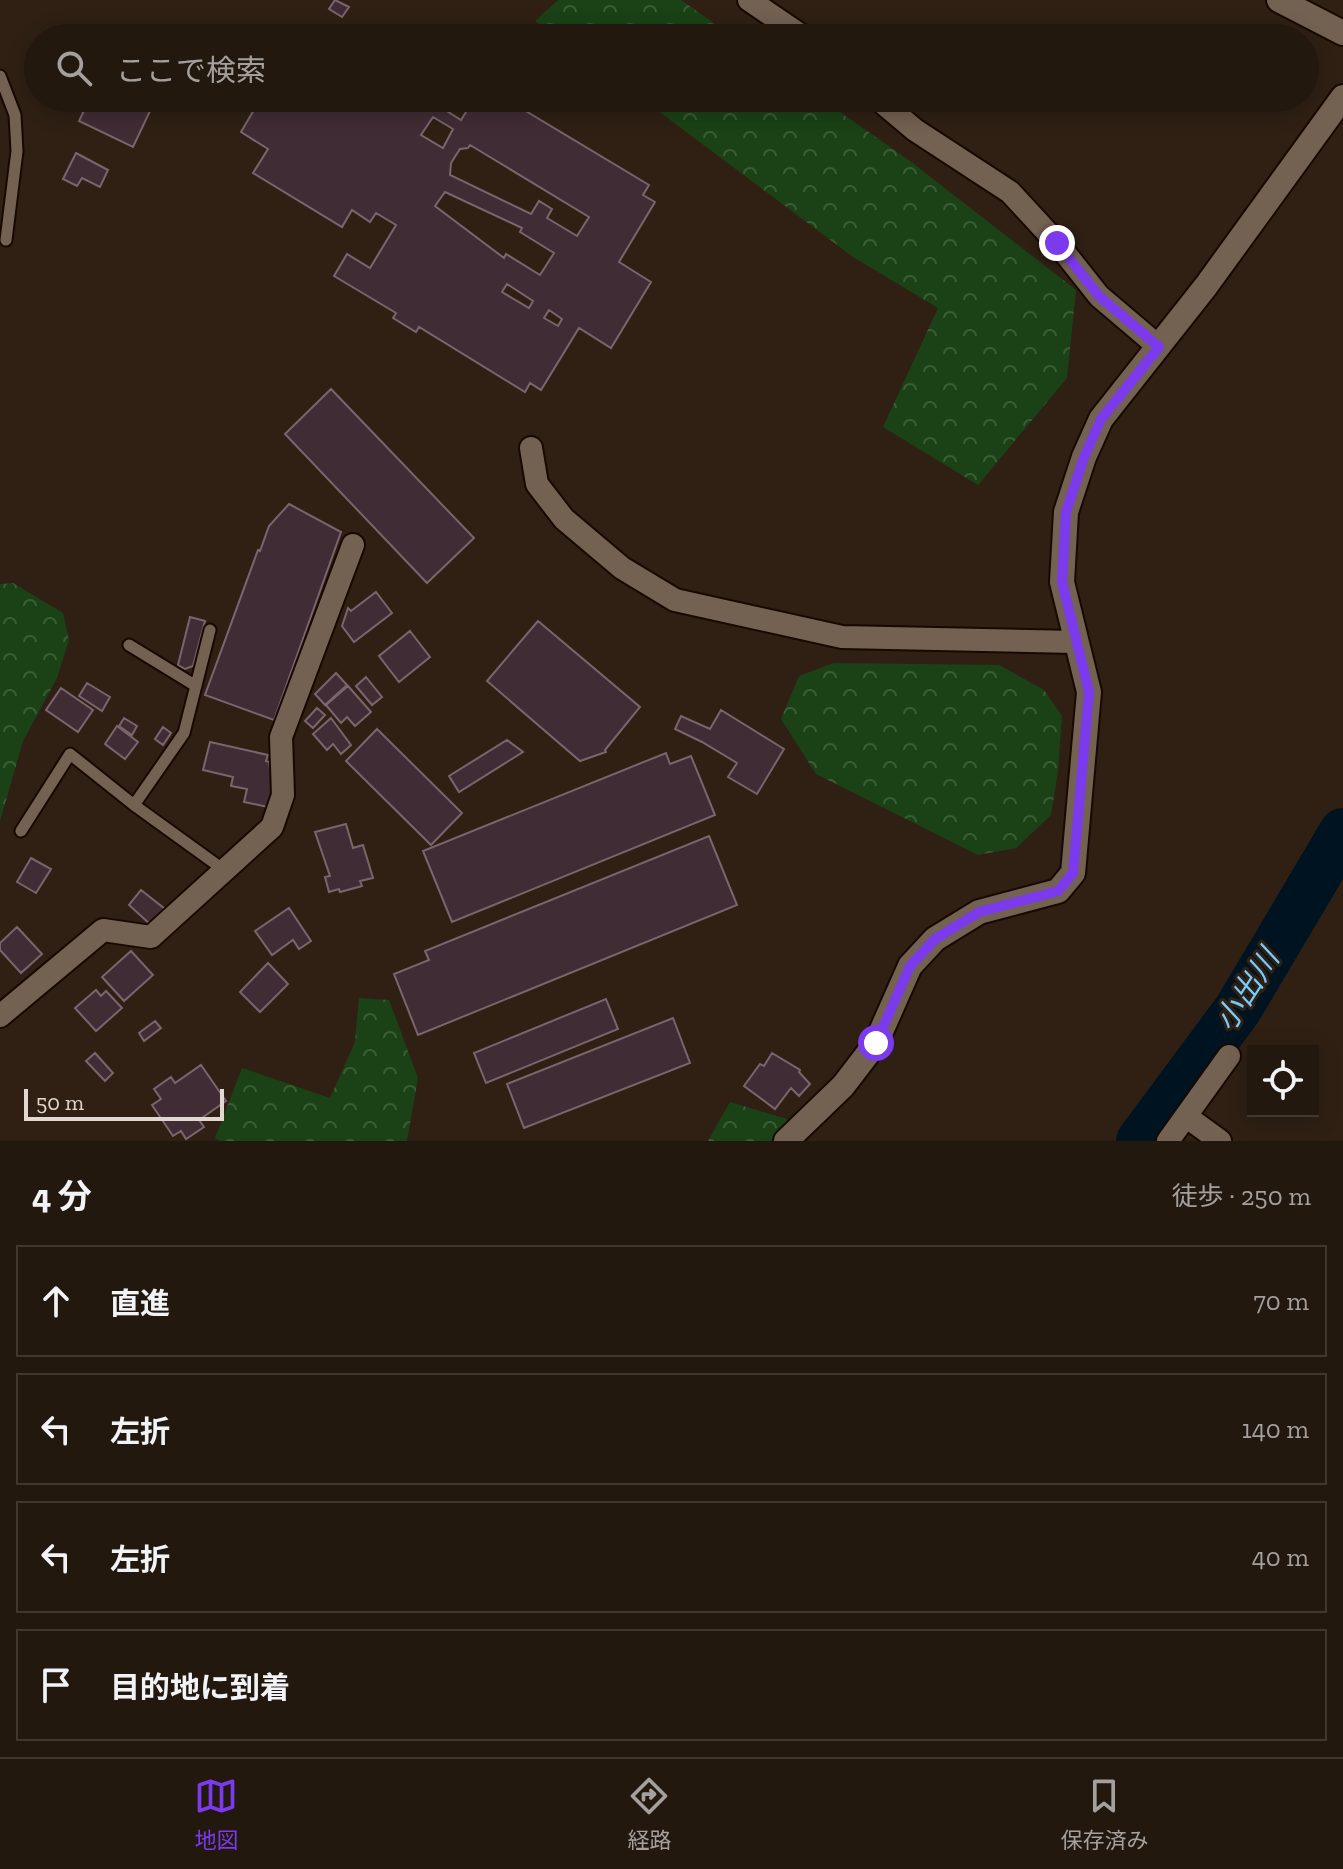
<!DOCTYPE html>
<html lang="ja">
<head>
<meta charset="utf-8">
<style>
	:root { --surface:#23180e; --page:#2f251c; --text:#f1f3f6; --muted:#a3a09e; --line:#40372e; --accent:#7c3aed }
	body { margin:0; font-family:"Zilla Slab","Noto Sans JP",serif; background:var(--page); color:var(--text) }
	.controls { position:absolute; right:24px; bottom:24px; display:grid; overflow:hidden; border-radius:0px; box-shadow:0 4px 20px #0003 }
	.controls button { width:72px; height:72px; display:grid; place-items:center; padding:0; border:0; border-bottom:2px solid var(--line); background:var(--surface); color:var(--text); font:40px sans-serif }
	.scale { position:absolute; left:24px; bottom:20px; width:200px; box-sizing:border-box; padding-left:8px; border:4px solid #e2d8d0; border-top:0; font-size:22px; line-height:28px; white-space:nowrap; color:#e2d8d0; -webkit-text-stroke:6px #2f2013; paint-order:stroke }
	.stop { position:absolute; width:24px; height:24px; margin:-18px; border:6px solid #7c3aed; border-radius:50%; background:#fff }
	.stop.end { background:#7c3aed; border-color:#fff; box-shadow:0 2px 8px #0008 }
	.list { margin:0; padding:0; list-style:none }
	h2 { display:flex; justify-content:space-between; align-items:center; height:104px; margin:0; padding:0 32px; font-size:34px }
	h2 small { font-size:26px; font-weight:400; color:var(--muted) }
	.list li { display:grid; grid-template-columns:52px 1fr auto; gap:24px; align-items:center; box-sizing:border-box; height:112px; margin:0 16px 16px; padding:0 16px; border:2px solid var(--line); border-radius:0px }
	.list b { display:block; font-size:30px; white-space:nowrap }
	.list em { font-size:26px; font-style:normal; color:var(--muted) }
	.icon { flex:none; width:44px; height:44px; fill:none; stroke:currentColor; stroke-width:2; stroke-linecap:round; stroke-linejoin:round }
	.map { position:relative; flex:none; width:1343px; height:1141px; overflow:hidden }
	.search { position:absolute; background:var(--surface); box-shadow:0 4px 20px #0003; left:24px; right:24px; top:24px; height:88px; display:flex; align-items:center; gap:20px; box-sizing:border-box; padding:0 28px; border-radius:44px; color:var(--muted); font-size:30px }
	.sheet { height:616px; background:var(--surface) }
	nav { display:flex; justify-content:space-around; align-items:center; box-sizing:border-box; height:112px; border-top:2px solid var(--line); background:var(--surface); font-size:22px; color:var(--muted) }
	nav a { display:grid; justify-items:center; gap:4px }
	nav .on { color:var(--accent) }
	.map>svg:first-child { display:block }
	.forest { fill:url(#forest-crowns) }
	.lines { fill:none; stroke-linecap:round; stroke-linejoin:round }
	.river { stroke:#001320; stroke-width:48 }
	.building { fill:#402c35; stroke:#7b646d; stroke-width:2; fill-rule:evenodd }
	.lane-casing { stroke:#170901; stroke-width:15 }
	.street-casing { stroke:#170901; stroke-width:26 }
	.secondary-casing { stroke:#170901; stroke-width:28 }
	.lane { stroke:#736152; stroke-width:11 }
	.street { stroke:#736152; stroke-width:22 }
	.secondary { stroke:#736152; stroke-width:24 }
	.route { stroke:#7c3aed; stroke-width:10 }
	.labels { text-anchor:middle; stroke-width:6; stroke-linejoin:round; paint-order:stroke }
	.water-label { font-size:30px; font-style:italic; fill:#75ccfd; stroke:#2f2013 }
</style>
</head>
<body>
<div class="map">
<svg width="1343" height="1141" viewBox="0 0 1343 1141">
	<defs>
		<pattern id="forest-crowns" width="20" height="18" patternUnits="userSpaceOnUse" patternTransform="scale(2)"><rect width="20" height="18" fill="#1a4216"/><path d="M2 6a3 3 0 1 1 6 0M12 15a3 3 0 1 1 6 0" fill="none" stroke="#3b5d37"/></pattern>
	</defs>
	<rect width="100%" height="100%" fill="#2f2013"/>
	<!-- forest -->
	<path class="forest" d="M558,0h123l54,38h-176l-24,-17z
		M641,98h179l90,63 166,129 -9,88 -89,107 -95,-58 55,-119 -85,-51z
		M13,583l50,30 6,27 -12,38 -34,63 -23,80v-237z
		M834,663l165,2 45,25 18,26 -4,55 -7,44 -35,33 -38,7 -162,-81 -35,-55 18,-43z
		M359,998l30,2 29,78 -11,63h-187l-5,-3 27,-70 88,30 25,-56z
		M730,1102l57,17 2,10 -14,12h-67z"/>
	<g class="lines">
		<!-- river -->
		<path class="river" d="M1140,1141l98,-132 105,-177"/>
	</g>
	<!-- building -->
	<path class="building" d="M335,0l14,7 -7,10 -13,-8z
		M90,98h37l24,11 -18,38 -54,-26z
		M261,98h183l-5,8 22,14 5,-8 -22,-14h60l145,87 -6,10 12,7 -36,60 32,20 -40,66 -32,-20 -38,62 -11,-7 -5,9 -106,-65 -3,5 -23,-14 3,-5 -62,-37 13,-22 23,14 26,-43 -20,-12 -6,9 -18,-12 -10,17 -89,-54 15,-24 -27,-17zM433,117l20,12 -10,19 -22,-13zM470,145l119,72 -12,19 -30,-18 5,-9 -13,-8 -8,13 -81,-39 1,-12 9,-14 8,-1zM445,192l77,36 -2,4 34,21 -14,22 -34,-21 -2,4 -69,-52zM507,284l26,17 -4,7 -27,-16zM549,310l13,9 -4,7 -14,-8z
		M76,153l32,17 -8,17 -18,-9 -5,8 -14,-7z
		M331,389l143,149 -47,45 -142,-149z
		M289,504l52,28 -67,188 -69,-25 53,-145 2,1 9,-25z
		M376,592l16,21 -38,29 -12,-16 6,-18 3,3z
		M190,617l15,4 -12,45 -8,3 -7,-4z
		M538,621l102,86 -35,43 1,2 -26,9 -93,-80z
		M410,631l20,26 -31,25 -20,-26z
		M336,673l11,12 -22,20 -10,-11z
		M366,677l16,20 -10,8 -16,-19z
		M87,683l23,14 -8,14 -23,-15z
		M348,686l23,26 -16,14 -8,-9 -6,6 -15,-18z
		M61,688l32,22 -15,22 -32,-22z
		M317,708l8,7 -12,13 -8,-7z
		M721,710l63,39 -27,45 -29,-17 9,-14 -35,-21 -27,-13 6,-13 29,13z
		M124,718l13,8 -5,9 -13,-9z
		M331,718l20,27 -10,9 -8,-10 -6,6 -14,-16z
		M117,726l21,16 -13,17 -20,-15z
		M163,727l8,6 -8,12 -8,-6z
		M377,729l85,84 -31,32 -85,-84z
		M507,740l16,12 -64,40 -10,-16z
		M210,742l58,13 -2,6 3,1 5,33 -6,12 -24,-5 3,-13 -16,-3 2,-9 -30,-7z
		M666,753l4,11 21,-8 24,59 -263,107 -29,-71z
		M346,824l7,24 10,-3 10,33 -13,3 2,5 -22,6 -1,-3 -10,3 -4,-15 5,-1 -15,-44z
		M709,836l28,69 -319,130 -24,-61 35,-14 -4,-9z
		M31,858l20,11 -15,24 -19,-11z
		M141,890l24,19 -14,16 -22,-20z
		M289,908l22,33 -12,8 -6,-9 -21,15 -17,-24z
		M17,927l25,27 -21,19 -21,-23v-7z
		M131,951l22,24 -29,26 -22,-24z
		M268,963l20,21 -28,28 -20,-20z
		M96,990l5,6 5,-5 16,17 -26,23 -21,-23z
		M606,999l12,30 -132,54 -12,-30z
		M673,1018l17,45 -166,65 -17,-44z
		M155,1021l6,7 -17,13 -5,-8z
		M95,1053l18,20 -8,8 -19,-20z
		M772,1053l28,17 -1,2 11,12 -11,12 -8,-8 -16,21 -31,-23 16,-22 4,2z
		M201,1065l25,36 -27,19 5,7 -18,12 -5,-8 -8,5 -21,-31 9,-6 -7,-10 17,-12 4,6z"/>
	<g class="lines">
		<defs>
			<path id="lane" d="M0,76l15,39 2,36 -11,89
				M129,645l67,41
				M134,805l50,-72 26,-103
				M21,831l49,-77 64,51 90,65"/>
			<path id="street" d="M749,0l56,38
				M877,98l38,32 95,62 47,51 42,53 60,51
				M531,448l6,36 27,35 58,49 53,32 167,37 234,5
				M0,1016l103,-86 48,7 121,-110 11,-32 -2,-58 72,-192
				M1187,1117l33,24
				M1168,1141l61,-85"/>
			<path id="secondary" d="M1279,0l64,33
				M786,1141l57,-55 33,-43 34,-77 25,-27 44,-27 79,-21 15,-18 16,-181 -27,-110 4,-70 18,-55 17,-38 105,-133 137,-189"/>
		</defs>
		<!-- lane casing -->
		<use href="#lane" class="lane-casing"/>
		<!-- street casing -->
		<use href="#street" class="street-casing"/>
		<!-- secondary casing -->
		<use href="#secondary" class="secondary-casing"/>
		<!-- lane -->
		<use href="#lane" class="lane"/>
		<!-- street -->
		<use href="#street" class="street"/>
		<!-- secondary -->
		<use href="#secondary" class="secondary"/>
	</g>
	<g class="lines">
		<!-- route -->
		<path class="route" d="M876,1043l34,-77 25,-27 44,-27 79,-21 15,-18 16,-181 -27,-110 4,-70 18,-55 17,-38 58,-72 -60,-51 -42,-53"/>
	</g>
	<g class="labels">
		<!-- water labels -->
		<g class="water-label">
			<text transform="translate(1247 990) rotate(-57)" y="10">小出川</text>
		</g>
	</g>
</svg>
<div class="controls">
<button><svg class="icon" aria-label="locate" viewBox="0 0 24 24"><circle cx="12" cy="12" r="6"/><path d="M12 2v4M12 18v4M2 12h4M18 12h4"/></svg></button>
</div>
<div class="scale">50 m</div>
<div class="stop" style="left:876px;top:1043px"></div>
<div class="stop end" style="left:1057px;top:243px"></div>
<div class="search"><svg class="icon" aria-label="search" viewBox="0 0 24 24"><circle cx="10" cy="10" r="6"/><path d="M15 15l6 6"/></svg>ここで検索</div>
</div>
<section class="sheet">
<h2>4 分<small>徒歩 · 250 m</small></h2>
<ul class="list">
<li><svg class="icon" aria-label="ahead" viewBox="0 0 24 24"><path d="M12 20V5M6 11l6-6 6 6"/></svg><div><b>直進</b></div><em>70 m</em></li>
<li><svg class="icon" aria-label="left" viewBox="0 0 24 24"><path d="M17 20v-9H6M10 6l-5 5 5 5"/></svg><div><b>左折</b></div><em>140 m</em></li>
<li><svg class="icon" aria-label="left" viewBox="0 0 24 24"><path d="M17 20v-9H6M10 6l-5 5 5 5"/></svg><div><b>左折</b></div><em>40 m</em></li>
<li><svg class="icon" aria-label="arrive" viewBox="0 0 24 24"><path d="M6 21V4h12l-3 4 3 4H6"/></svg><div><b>目的地に到着</b></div></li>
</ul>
</section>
<nav>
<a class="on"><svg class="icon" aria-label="map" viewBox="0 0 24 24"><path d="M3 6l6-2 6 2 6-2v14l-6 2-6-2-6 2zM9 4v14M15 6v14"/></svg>地図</a>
<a><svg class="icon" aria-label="directions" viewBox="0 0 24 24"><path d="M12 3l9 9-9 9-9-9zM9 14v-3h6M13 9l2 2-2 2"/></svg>経路</a>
<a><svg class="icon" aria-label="saved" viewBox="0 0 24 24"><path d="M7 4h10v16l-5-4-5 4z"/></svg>保存済み</a>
</nav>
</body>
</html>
